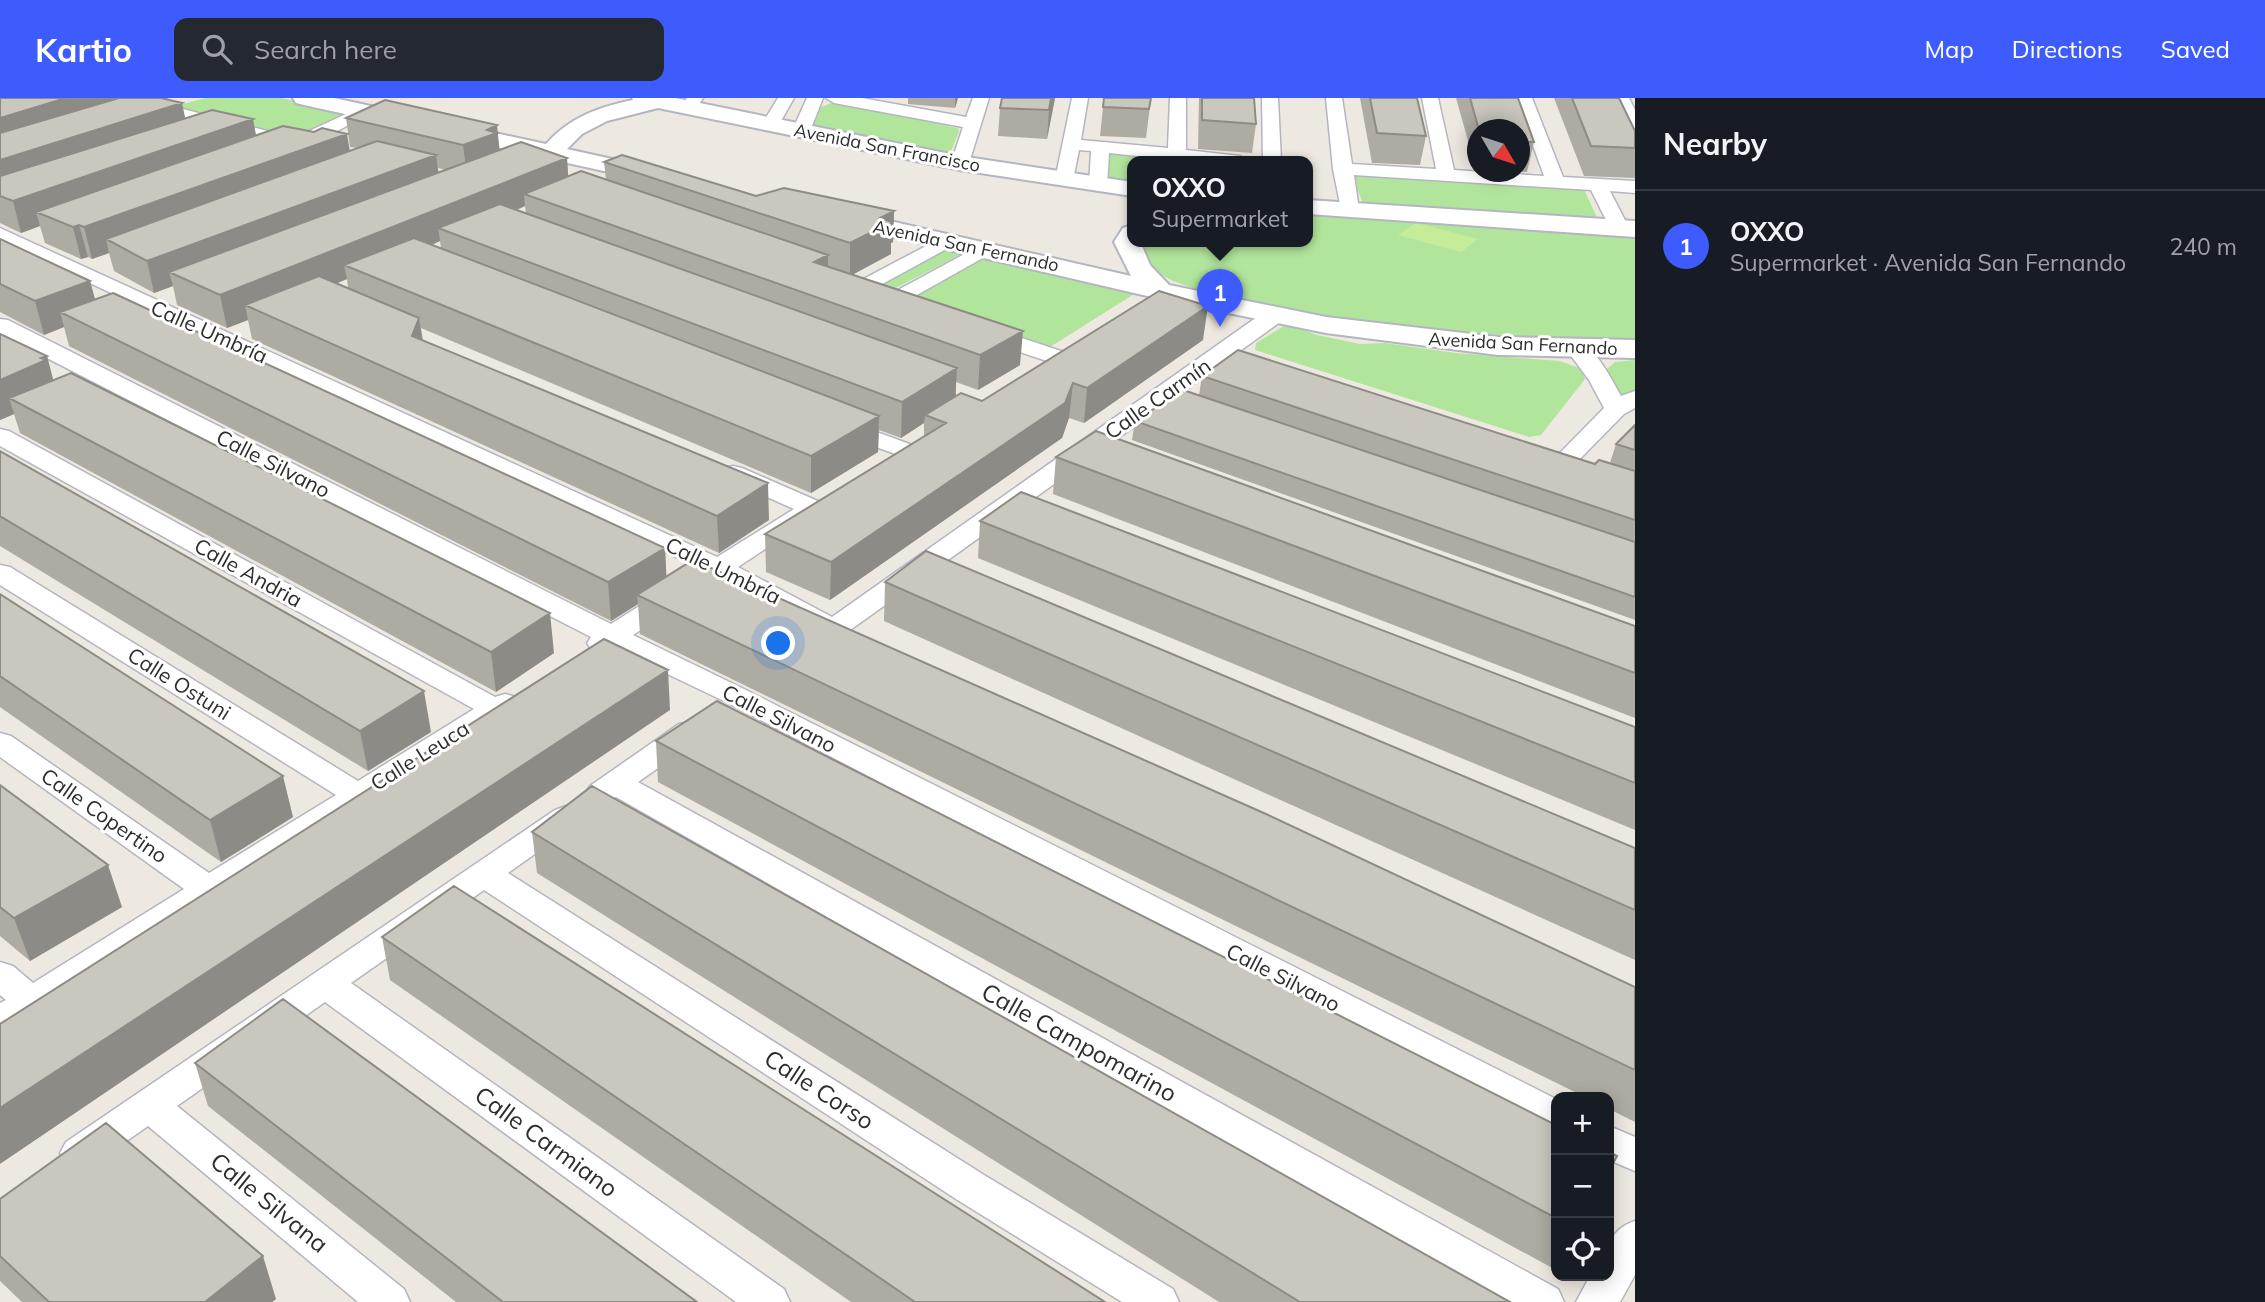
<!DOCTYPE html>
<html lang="en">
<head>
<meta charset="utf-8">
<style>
	:root { --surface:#171b24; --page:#242831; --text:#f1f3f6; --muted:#9ea1a6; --line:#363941; --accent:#3e5bfd }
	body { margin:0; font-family:Mulish,sans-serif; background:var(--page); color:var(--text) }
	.controls { position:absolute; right:21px; bottom:21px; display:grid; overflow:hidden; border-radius:14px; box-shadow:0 4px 18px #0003 }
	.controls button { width:63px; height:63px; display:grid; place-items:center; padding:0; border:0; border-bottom:2px solid var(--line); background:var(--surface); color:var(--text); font:35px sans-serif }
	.compass { position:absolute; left:1467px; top:21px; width:63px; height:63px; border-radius:50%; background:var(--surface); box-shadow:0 4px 18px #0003; rotate:129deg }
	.you { position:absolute; left:779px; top:546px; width:24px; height:24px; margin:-18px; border:5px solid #fff; border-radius:50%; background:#1a73e8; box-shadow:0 0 0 10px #1a73e833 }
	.badge { display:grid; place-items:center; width:46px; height:46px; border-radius:50%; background:var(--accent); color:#fff; font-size:23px; font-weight:700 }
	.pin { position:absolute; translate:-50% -58px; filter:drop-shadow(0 2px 4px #0008) }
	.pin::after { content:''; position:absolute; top:37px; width:24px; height:21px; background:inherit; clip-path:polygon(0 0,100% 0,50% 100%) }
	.popup { position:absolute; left:1127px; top:58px; width:186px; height:91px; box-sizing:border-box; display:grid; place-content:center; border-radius:14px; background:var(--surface); filter:drop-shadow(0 2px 5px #0005); font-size:23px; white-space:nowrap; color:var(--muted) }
	.popup b { font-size:26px; color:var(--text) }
	.popup::after { content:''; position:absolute; left:50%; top:100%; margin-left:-14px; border:14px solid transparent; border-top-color:var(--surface) }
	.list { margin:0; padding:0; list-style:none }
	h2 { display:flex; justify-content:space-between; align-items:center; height:91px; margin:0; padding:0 28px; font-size:30px }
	h2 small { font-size:23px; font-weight:400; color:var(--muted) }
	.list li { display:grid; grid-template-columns:46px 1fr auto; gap:21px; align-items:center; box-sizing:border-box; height:112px; padding:0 28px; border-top:2px solid var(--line) }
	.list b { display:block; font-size:26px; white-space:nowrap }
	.list p { margin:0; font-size:23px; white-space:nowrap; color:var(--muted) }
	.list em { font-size:23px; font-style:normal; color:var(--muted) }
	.icon { flex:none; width:38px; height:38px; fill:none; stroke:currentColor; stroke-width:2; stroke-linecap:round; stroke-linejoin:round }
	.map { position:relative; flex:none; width:1635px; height:1204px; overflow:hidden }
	header { display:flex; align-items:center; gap:42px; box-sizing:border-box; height:98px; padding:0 35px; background:var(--accent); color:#fff }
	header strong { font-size:33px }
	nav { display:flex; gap:38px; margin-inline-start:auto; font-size:24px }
	.search { width:490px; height:63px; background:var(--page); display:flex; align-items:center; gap:18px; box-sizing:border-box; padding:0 24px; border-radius:14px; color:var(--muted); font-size:26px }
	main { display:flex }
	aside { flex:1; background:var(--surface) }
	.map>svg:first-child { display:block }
	.green { fill:#b2e59c }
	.pitch { fill:#c5ec98 }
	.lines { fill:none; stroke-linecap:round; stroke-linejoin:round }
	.street-casing { stroke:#b3b5c0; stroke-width:3 }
	.secondary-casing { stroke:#b3b5c0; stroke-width:4 }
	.street { fill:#fff; fill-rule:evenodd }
	.secondary { fill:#fff; fill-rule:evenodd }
	.wall { fill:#aeaba3; fill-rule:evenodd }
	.shaded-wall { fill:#8d8b85 }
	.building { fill:#cac7be; stroke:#8d8b85; stroke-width:2 }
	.labels { text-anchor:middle; stroke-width:6; stroke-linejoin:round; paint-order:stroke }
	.far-street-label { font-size:18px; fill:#2d2d2d; stroke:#fff }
	.street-label { font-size:21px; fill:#2d2d2d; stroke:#fff }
	.near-street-label { font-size:24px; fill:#2d2d2d; stroke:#fff }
</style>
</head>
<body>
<header>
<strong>Kartio</strong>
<div class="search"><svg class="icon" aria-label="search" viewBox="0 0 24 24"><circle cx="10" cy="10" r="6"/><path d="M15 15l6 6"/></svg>Search here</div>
<nav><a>Map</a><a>Directions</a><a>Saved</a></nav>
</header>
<main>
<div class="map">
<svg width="1635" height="1204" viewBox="0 0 1635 1204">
	<rect width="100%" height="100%" fill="#eee9e0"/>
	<!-- green -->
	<path class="green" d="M205,0h76l70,15 -54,24 -119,-27 -2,-4z
		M834,4l124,26 1,3 -10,26 -139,-29 11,-21z
		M1108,54l108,9h-84v24l-27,-4z
		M1363,76l221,15 15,33 -235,-16 -10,-25 2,-5z
		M1308,114l327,22v110l-109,-1 -214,-27 -114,-26 -25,-9 -23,-12 -13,-28h171z
		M953,151l9,5 -72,37 -9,-1v-8l60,-32z
		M982,157l157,36 -89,56 -144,-48z
		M1287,226l30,11 43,9 25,-1 71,10 104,8 22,8 3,10 -44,56 -12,2 -274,-87 1,-7z
		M1635,262v33l-5,4 -15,-4 -2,-13 -6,-11 8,-7z"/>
	<!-- pitch -->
	<path class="pitch" d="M1416,125l62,16 -17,13 -63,-17z"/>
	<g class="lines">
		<defs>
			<path id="street" d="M687,0h16l-8,13 -6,1 -8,-5z
				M778,0h16l-17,30h-12l-3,-4z
				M807,0h16l-13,33 -9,5 -9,-5z
				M826,0h36l104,19 7,-19h16l-20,65 -9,5 -9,-5 12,-36 -129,-24z
				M1072,0h16l-7,42 87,8 2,-50h16v52l54,6 9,5h-65l-75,-8 -2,32 -9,6 -9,-6 2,-34 -12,-1 -6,30 -2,4h-14l-2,-4z
				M1262,0h16l3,63h-18z
				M1326,0h16l10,66 84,5 -14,-71h16l16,72 90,6 -28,-78h16l31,79 72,4v12l-25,-2 19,37 -10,6 -7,-2 -21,-42 -237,-15 5,35 -10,6 -7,-2 -9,-45z
				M1613,0h16l6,12v23l-9,-5z
				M160,5l134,35 65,-30 6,-1 9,5 -70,36 -11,2 -139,-38 -2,-4z
				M0,130l717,329 77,-48 -70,-31 -3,-5 3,-5 9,-2 9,2 78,34 4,5 -4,5 -8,2 -3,6 -71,47 94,50 435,-307h16l3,5 -3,5 -437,313 -10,2 -10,-2 -4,-6 -12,-2 -90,-47 -87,57 115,56 808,408v32l-14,-4 -814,-424 -115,-55 -12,4 -10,-3 -4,-6 4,-6 -591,-303v-15l8,1 603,304 88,-56 -699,-327z
				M945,138l7,2 3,4 -3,4 -88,48h-14l-3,-4 3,-4z
				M983,146l7,2 3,4 -3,4 -91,51h-14l-4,-4 4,-4z
				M983,227l81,27 3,5 -3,5 -8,2 -81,-27 -3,-5 3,-5z
				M1577,244c19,5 35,38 44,54l14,-5v17l-11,6 -50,51 -9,2 -9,-2 -3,-5 51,-52 -15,-28 -23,-31 3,-5z
				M841,321l74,27 3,5 -3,5 -9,2 -73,-27 -4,-5 4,-5z
				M0,331l9,2 486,266 10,-3 11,3 4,6 -4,6 -471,301 -32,21 -13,4v-32l6,-3 -6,-5v-33l13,4 20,17 151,-94 -184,-132v-24l11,3 198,137 127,-78 -336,-210v-20l10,2 348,214 116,-72 -474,-263z
				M690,624l11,2 4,7 -4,7 -63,44 920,507 6,13h-59l-889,-505 -15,6 -11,-3 -5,-7 5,-7 89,-62z
				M566,708l11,4 5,7 -5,7 -69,49 476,302 189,114 6,13h-57l-166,-103 -472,-309 -133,93 433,306 6,13h-54l-411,-300 -148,104 227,183 6,13h-52l-210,-176 -54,38 -14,5 -14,-5 -6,-11 6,-11 489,-332z
				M1609,1028l26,11v34l-26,-11z
				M1635,1123v54l-15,27h-44l14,-26h19c0,-27 -3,-45 26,-55z"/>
			<path id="secondary" d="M293,0h41l212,46c24,-27 53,-37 87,-44l-1,-2h43l285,58 172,26v14l-172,-26 -302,-62 -51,13 -25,13 -15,15 95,21 4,5 -4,5 -8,2 -350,-77 -8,-2z
				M1308,102l327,21v16l-327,-23z
				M842,112l289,66 -17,-34 9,-14 9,-3v16h8l10,24 19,20 157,32 172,20 137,3v18l-137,-3 -172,-22 -166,-34 -327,-76 -4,-5 4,-5z"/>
		</defs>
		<!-- street casing -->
		<use href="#street" class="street-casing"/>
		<!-- secondary casing -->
		<use href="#secondary" class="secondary-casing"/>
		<!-- street -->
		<use href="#street" class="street"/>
		<!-- secondary -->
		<use href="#secondary" class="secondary"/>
	</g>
	<!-- wall -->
	<path class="wall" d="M0,0h167l18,20 68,1 3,16 94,16 7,-3 -7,-1 -4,-29 153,32 68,8 1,18 38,4 -2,-18 152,34 138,15 -1,31 -2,1v11l-39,21 168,90 -42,25 -22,-8v14l26,5 221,-61 -119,83 -15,-5 -7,20 -232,162 -64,-28 -1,-38 159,-98v-13l-23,15 -22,-8 -1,22 -67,41 -390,-165 2,12 346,180 -50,33 -467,-214 -4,-19 -21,8 -50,-23 -4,-19 -19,7 -40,-22 -5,-18 -17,6 -4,-2 -7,2 -36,-16 -5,-17 -19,7 -21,-10zM438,70l8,2 -7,3zM525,108l1,7 -9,-3zM440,143l1,7 -9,-3zM347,181l1,9 -11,-5z
		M908,0h50l-3,10 -47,-4z
		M1055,0l-8,41 -49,-3 2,-28z
		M1104,0h47l-5,40 -46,-2z
		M1199,0h55l2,26 -4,29 -54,-4z
		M1360,0h57l9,38 -6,29 -48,-2z
		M1456,0h62l16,44 -7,30h-11h4v-42h-42v39h-2z
		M1554,0h65l16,33v47l-51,-2z
		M0,141l90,42 5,19 570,248 1,29 969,410v135l-26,-13v-12h-24l-945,-463 -2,-30 -27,17 -542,-275 -5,-19 -20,8 -44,-23z
		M0,236l47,22 6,24 501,273 -58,39 -476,-259 -6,-19 -14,6z
		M1202,278l393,88 15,-1 6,-19 19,-19v195l-503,-180 3,-19 64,-26z
		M0,353l431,281 -63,39 -368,-225z
		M1056,359l579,169v92l-582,-224z
		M980,423l655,206v103l-657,-272z
		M885,484l750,266v112l-751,-339z
		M0,496l293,223 -72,45 -221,-155z
		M656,643l900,384v145l-898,-488z
		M0,687l122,122 -92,54 -30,-25z
		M532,734l978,470h-291l-682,-429z
		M382,839l723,365h-254l-461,-322z
		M195,965l502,239h-241l-248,-196z
		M0,1101l276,100 -4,3h-250l-22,-21z"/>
	<!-- shaded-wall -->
	<path class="shaded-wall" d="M66,0h101l2,9 13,-4 6,28 -188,62v-75z
		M955,0h3l-3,10z
		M1051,0h4l-8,41 2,-29z
		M253,21l5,29 -222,64 4,14 -19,7 -8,-32z
		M497,27l3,29 -33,21 -4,-30 24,-15z
		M347,36l5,30 -246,75 3,14 -17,6 -8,-32z
		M436,57l4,31 -271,86 4,14 -19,7 -7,-32z
		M567,60l2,30 -45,6 1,12 -69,29 -18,-7 2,13 -77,32 -19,-8 3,14 -84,35 -18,-9 3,15 -21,8 -7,-33z
		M894,113l-1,31 -2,1v11l-41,22v-33l30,-25z
		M79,127l9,32 -7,2 -8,-32z
		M828,157v32l-14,-25z
		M90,183l9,33 -39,-2 4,15 -20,8 -9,-34z
		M1208,208l-5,34 -119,83 3,-35z
		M419,220l5,34 -12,-16z
		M1023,233l-3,34 -42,25 2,-35z
		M47,258l9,35 -47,7 5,16 -14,6v-40z
		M957,270l-2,35 -30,12 -1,8 -23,15 1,-36z
		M1073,285l-4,35 -7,20 -232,162 1,-38z
		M879,318l-1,36 -67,41v-37z
		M768,385l1,37 -50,33 -2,-37z
		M665,450l2,38 -30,9 1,9 -27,17 -3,-39z
		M550,515l4,40 -58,39 -5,-40z
		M668,572l2,40 -670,454v-56z
		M424,593l7,41 -63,39 -8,-40z
		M283,678l10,41 -72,45 -11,-42z
		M108,767l14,42 -92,54 -16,-43z
		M1617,1058l-8,22v-7z
		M263,1158l13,43 -4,3h-67z"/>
	<!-- building -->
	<path class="building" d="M0,0h66l-66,20z
		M119,0h42l21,5 -182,57v-27z
		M1002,0h49l-2,12 -49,-2z
		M1104,0h47l-2,11 -46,-2z
		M1202,0h52l2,26 -54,-4z
		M1370,0h47l9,38 -49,-3z
		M1470,0h48l16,44h-14v-12h-41z
		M1572,0h47l16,33v17l-44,-2z
		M385,2l112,25 -10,5 10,3 -34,12 -117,-27z
		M212,12l41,9 -240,82 -13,-5v-20z
		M283,28l31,6 8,-4 25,6 -263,93 -5,-2 -6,2 -37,-15z
		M377,43l59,14 -289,106 -41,-22z
		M521,44l46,16 -347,137 -51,-23z
		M622,57l134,41 28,-8 110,23 -14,7 12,4 -42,21 -246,-81z
		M581,73l247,84 -14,7 209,69 -43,24 -456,-161z
		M500,106l457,164 -55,34 -464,-174z
		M414,140l465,178 -68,40 -467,-191z
		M0,141l90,42 -55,20 -35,-17z
		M319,178l100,42 -7,18 356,147 -51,33 -472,-211z
		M1159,193l49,15 -121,82 -14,-5 -8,20 -234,159 -66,-28 181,-111 -21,-8 36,-22 21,8z
		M113,195l552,255 -57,34 -548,-270z
		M0,236l47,22 -6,2 5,2 -46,20z
		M1238,252l357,114 4,-4 36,11v49l-433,-144z
		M71,275l479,240 -59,39 -482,-254z
		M1183,292l452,152v55l-500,-176z
		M1635,327v25l-19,-6z
		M1096,333l539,195v47l-579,-216z
		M0,353l424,240 -64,40 -360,-215z
		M1021,394l614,235v56l-655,-262z
		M926,453l709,297v62l-750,-328z
		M693,462l573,254 369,173v83l-998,-475z
		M0,496l283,182 -73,44 -210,-144z
		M604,541l64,31 -668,438v-84z
		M717,603l839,424v93l-900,-477z
		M0,687l108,80 -94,53 -14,-11z
		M592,688l918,516h-210l-768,-470z
		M454,788l651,416h-190l-533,-365z
		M283,901l414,303h-194l-308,-239z
		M106,1025l157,133 -58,46h-156l-49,-46v-57z
		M1609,1054l8,4 -8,15z"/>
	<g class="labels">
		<!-- far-street labels -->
		<g class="far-street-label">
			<text transform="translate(887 50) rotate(11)" y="6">Avenida San Francisco</text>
			<text transform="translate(966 148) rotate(12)" y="6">Avenida San Fernando</text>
			<text transform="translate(1523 246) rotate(3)" y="6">Avenida San Fernando</text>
		</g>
		<!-- street labels -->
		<g class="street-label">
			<text transform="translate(209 234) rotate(24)" y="7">Calle Umbría</text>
			<text transform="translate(1158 301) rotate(-35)" y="7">Calle Carmín</text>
			<text transform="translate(273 366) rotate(27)" y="7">Calle Silvano</text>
			<text transform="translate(723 473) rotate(26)" y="7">Calle Umbría</text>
			<text transform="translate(248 475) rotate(29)" y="7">Calle Andria</text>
			<text transform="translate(179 586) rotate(32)" y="7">Calle Ostuni</text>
			<text transform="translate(779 621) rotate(27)" y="7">Calle Silvano</text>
			<text transform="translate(420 658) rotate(-32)" y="7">Calle Leuca</text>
			<text transform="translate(104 718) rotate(35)" y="7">Calle Copertino</text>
			<text transform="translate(1283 880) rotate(27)" y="7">Calle Silvano</text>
		</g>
		<!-- near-street labels -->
		<g class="near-street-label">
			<text transform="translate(1079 945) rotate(29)" y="8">Calle Campomarino</text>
			<text transform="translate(819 992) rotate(33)" y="8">Calle Corso</text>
			<text transform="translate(546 1044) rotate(36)" y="8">Calle Carmiano</text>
			<text transform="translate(269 1105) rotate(39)" y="8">Calle Silvana</text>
		</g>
	</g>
</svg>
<div class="controls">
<button>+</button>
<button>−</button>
<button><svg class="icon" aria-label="locate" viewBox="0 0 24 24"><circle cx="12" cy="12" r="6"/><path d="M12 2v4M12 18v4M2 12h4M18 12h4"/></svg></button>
</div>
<svg class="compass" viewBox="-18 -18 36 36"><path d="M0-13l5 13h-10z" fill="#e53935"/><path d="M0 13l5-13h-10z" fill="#9ea1a6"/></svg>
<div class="you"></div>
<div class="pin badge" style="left:1220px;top:229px">1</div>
<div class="popup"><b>OXXO</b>Supermarket</div>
</div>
<aside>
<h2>Nearby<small></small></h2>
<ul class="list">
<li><span class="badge">1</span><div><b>OXXO</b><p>Supermarket · Avenida San Fernando</p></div><em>240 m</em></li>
</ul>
</aside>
</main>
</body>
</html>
